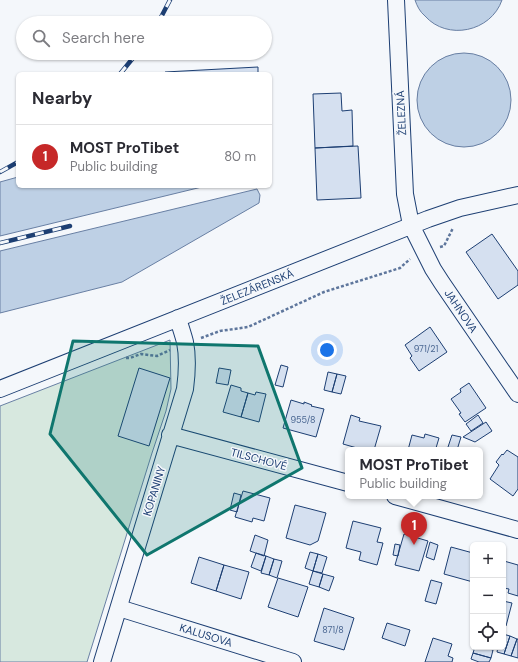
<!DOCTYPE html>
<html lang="en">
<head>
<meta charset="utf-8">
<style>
	:root { --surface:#fff; --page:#f2f2f3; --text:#2b2b33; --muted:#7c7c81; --line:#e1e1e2; --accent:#c62828 }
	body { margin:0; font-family:"DM Sans",sans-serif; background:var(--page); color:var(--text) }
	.controls { position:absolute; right:12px; bottom:12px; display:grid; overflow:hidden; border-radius:6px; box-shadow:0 1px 3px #0004 }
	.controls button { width:36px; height:36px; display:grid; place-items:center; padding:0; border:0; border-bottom:1px solid var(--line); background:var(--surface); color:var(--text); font:20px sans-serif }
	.you { position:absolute; left:327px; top:350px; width:14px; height:14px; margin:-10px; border:3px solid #fff; border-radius:50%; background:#1a73e8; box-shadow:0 0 0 6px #1a73e833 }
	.badge { display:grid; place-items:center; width:26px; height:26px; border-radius:50%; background:var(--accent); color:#fff; font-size:13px; font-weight:700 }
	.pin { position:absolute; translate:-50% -33px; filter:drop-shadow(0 1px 2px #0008) }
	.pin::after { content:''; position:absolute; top:21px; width:14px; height:12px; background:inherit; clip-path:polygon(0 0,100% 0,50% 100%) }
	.popup { position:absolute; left:345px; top:447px; width:138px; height:52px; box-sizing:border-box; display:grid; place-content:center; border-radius:6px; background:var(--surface); filter:drop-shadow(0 1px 3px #0005); font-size:13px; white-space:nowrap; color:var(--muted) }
	.popup b { font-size:15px; color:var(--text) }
	.popup::after { content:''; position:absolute; left:50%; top:100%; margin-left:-8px; border:8px solid transparent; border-top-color:var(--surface) }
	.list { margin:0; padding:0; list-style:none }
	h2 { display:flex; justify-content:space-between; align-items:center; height:52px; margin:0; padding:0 16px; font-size:17px }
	h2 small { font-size:13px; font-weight:400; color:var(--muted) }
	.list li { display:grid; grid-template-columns:26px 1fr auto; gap:12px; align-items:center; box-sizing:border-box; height:64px; padding:0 16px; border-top:1px solid var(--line) }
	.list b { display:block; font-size:15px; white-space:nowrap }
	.list p { margin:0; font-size:13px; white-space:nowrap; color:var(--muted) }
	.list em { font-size:13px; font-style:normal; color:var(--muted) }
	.icon { flex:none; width:22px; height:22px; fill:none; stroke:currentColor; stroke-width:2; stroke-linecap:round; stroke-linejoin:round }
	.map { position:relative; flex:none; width:518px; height:662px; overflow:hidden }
	.search { position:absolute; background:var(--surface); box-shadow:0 1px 3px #0004; left:16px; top:16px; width:256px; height:44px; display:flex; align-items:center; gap:10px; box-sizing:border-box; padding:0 14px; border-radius:22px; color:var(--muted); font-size:15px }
	.panel { position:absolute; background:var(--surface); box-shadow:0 1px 3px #0004; left:16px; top:72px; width:256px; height:116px; border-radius:6px }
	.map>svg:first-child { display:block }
	.green { fill:#d7e8df; stroke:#687fa3 }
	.water { fill:#bed0e5; stroke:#687fa3 }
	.building { fill:#d5e0f0; stroke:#1d3f73 }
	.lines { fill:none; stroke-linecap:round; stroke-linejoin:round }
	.street-casing { stroke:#1d3f73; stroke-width:18 }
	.path { stroke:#5e769c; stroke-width:2.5; stroke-dasharray:3 2; stroke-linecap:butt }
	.street { stroke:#f4f7fb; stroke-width:16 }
	.rail-casing { stroke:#1d3f73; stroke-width:4.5 }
	.rail { stroke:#f4f7fb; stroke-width:3; stroke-dasharray:9; stroke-linecap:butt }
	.marked { fill:#0f766e; fill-opacity:0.2; stroke:#0f766e; stroke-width:3; stroke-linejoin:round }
	.labels { text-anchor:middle; stroke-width:3; stroke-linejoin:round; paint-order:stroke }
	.number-label { font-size:9px; fill:#4b6792 }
	.street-label { font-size:11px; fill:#1d3f73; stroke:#f4f7fb }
</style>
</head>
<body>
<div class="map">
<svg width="518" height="662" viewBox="0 0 518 662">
	<rect width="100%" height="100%" fill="#f4f7fb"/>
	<!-- green -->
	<path class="green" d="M170,340l1,49 -5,22 -14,42 -65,209h-87v-256z"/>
	<!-- water -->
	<path class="water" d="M415,0h87c-11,32 -55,41 -77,16 -5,-4 -8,-10 -10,-16z
		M417 100a47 47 0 1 1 94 0a47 47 0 1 1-94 0Z
		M18,177v9h188l-206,50v-54z
		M257,189l3,6 -1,8 -137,79 -122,31v-62z"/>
	<!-- building -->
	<path class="building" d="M258,67v7h-93v-2z
		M341,93l1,18 10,-1 1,36 -38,2 -2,-54z
		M358,146l3,52 -44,2 -2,-52z
		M492,234l26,37v14l-20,14 -32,-47z
		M430,327l17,25 -28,19 -9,-13 2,-2 -7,-11z
		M281,365l7,2 -5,20 -8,-2z
		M139,368l31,10 -21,68 -31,-10z
		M219,368l12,2 -3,15 -12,-2z
		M328,372l9,2 -5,18 -8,-2z
		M337,374l9,2 -5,18 -9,-2z
		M469,383l17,25 -21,14 -6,-8 2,-1 -10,-14 10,-7 -1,-3z
		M231,385l10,3v3l7,2 -7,24 -18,-5z
		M256,392l10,2 -7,28 -18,-5 7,-24 7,2z
		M291,400l13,4v-2l8,3 -1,1 13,3 -8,28 -33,-9z
		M351,415l9,3 -1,3 22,5 -7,24h-10l-21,-6z
		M478,415l5,8 -12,8 -5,-7z
		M486,422l6,9 -17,11 -12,-5z
		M425,434l14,4 -3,10 6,2h-34l4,-15 12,3z
		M452,435l9,2 -4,13h-10z
		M507,450l11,7v32l-5,7 -23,-17 9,-14 -3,-3 6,-8 1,1z
		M243,491l27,7 -6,23 -11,-3 -1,4 -17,-5z
		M234,493l7,2 -4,17 -7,-2z
		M295,505l31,8 -8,28 -8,4 -24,-7z
		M353,521l28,7 -4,14 6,1 -6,22 -18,-5 2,-8 -15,-4z
		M404,534l24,7 -9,30 -24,-6z
		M255,535l13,5 -4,16 -14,-5z
		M430,542l8,3 -4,15 -8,-3z
		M395,544l5,1 -2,11 -5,-1z
		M451,547l22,6v29l-29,-8z
		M310,552l8,2 -5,17 -8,-3z
		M256,553l10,3 -5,15 -10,-4z
		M318,554l9,3 -5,16 -9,-2z
		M266,556l8,3 -5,16 -8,-2z
		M199,557l25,8 -8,26 -25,-8z
		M274,559l8,2 -5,17 -8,-3z
		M504,561l14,4v31l-10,-3 1,-4 -6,-1z
		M224,565l25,7 -8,27 -25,-8z
		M313,571l10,3 -4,13 -10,-3z
		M323,574l11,3 -5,14 -10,-4z
		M278,578l30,9 -10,30 -30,-10z
		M431,580l11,3 -6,21 -11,-3z
		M503,601l9,2 -6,23h-3z
		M324,608l30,10 -10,32 -30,-9z
		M387,623l23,7 -5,16 -23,-8z
		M503,634l7,2 -6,18 -7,-2 1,-5h5z
		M510,636l7,3 -6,17 -7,-2z
		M433,638l19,6 -4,12 5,2 -1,4h-27z
		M517,639h1v19l-7,-2z
		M475,647h7l11,3 -2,8 -18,-5z
		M473,653l18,5 -2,4h-10l-8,-3z"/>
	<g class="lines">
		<defs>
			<path id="street" d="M396,0l9,194 6,31 22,44 9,14 76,111
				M0,389l428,-170 32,-11 58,-13
				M170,435l178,48
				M395,496l123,34
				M119,608l174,54
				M102,662l83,-273c2,-15 3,-32 0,-47 -2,-8 -5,-16 -7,-24"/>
		</defs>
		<!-- street casing -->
		<use href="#street" class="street-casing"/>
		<!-- path -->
		<path class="path" d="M440,247l4,-1 9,-18
			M201,338l19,-7 28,-4 76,-35 76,-24 10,-9
			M126,358h4l11,-4 16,2 13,-6"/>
		<!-- street -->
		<use href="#street" class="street"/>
		<defs>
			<path id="rail" d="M158,23l12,-23
				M120,74l17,-21
				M0,172l18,-10
				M0,243l70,-17"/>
		</defs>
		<!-- rail casing -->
		<use href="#rail" class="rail-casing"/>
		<!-- rail -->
		<use href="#rail" class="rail"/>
	</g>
	<!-- marked area -->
	<path class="marked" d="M73,341l185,5 44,122 -155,87 -97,-121z"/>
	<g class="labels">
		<!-- number labels -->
		<g class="number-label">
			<text x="426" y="352">971/21</text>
			<text x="303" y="423">955/8</text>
			<text x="333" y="633">871/8</text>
		</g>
		<!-- street labels -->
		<g class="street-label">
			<text transform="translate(401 113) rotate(-93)" y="4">ŽELEZNÁ</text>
			<text transform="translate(257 287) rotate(-22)" y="4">ŽELEZÁRENSKÁ</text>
			<text transform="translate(461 311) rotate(56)" y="4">JAHNOVA</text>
			<text transform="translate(259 459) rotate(15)" y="4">TILSCHOVÉ</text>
			<text transform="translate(154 491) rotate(-73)" y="4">KOPANINY</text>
			<text transform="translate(206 635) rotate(17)" y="4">KALUSOVA</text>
		</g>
	</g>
</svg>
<div class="controls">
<button>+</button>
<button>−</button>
<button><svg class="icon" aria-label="locate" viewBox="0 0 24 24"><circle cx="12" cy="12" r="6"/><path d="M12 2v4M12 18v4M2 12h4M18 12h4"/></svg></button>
</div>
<div class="you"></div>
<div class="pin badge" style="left:414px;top:545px">1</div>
<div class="popup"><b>MOST ProTibet</b>Public building</div>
<div class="search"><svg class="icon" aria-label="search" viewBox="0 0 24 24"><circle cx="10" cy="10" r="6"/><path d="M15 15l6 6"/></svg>Search here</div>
<section class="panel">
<h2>Nearby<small></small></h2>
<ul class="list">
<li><span class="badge">1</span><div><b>MOST ProTibet</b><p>Public building</p></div><em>80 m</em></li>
</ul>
</section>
</div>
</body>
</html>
